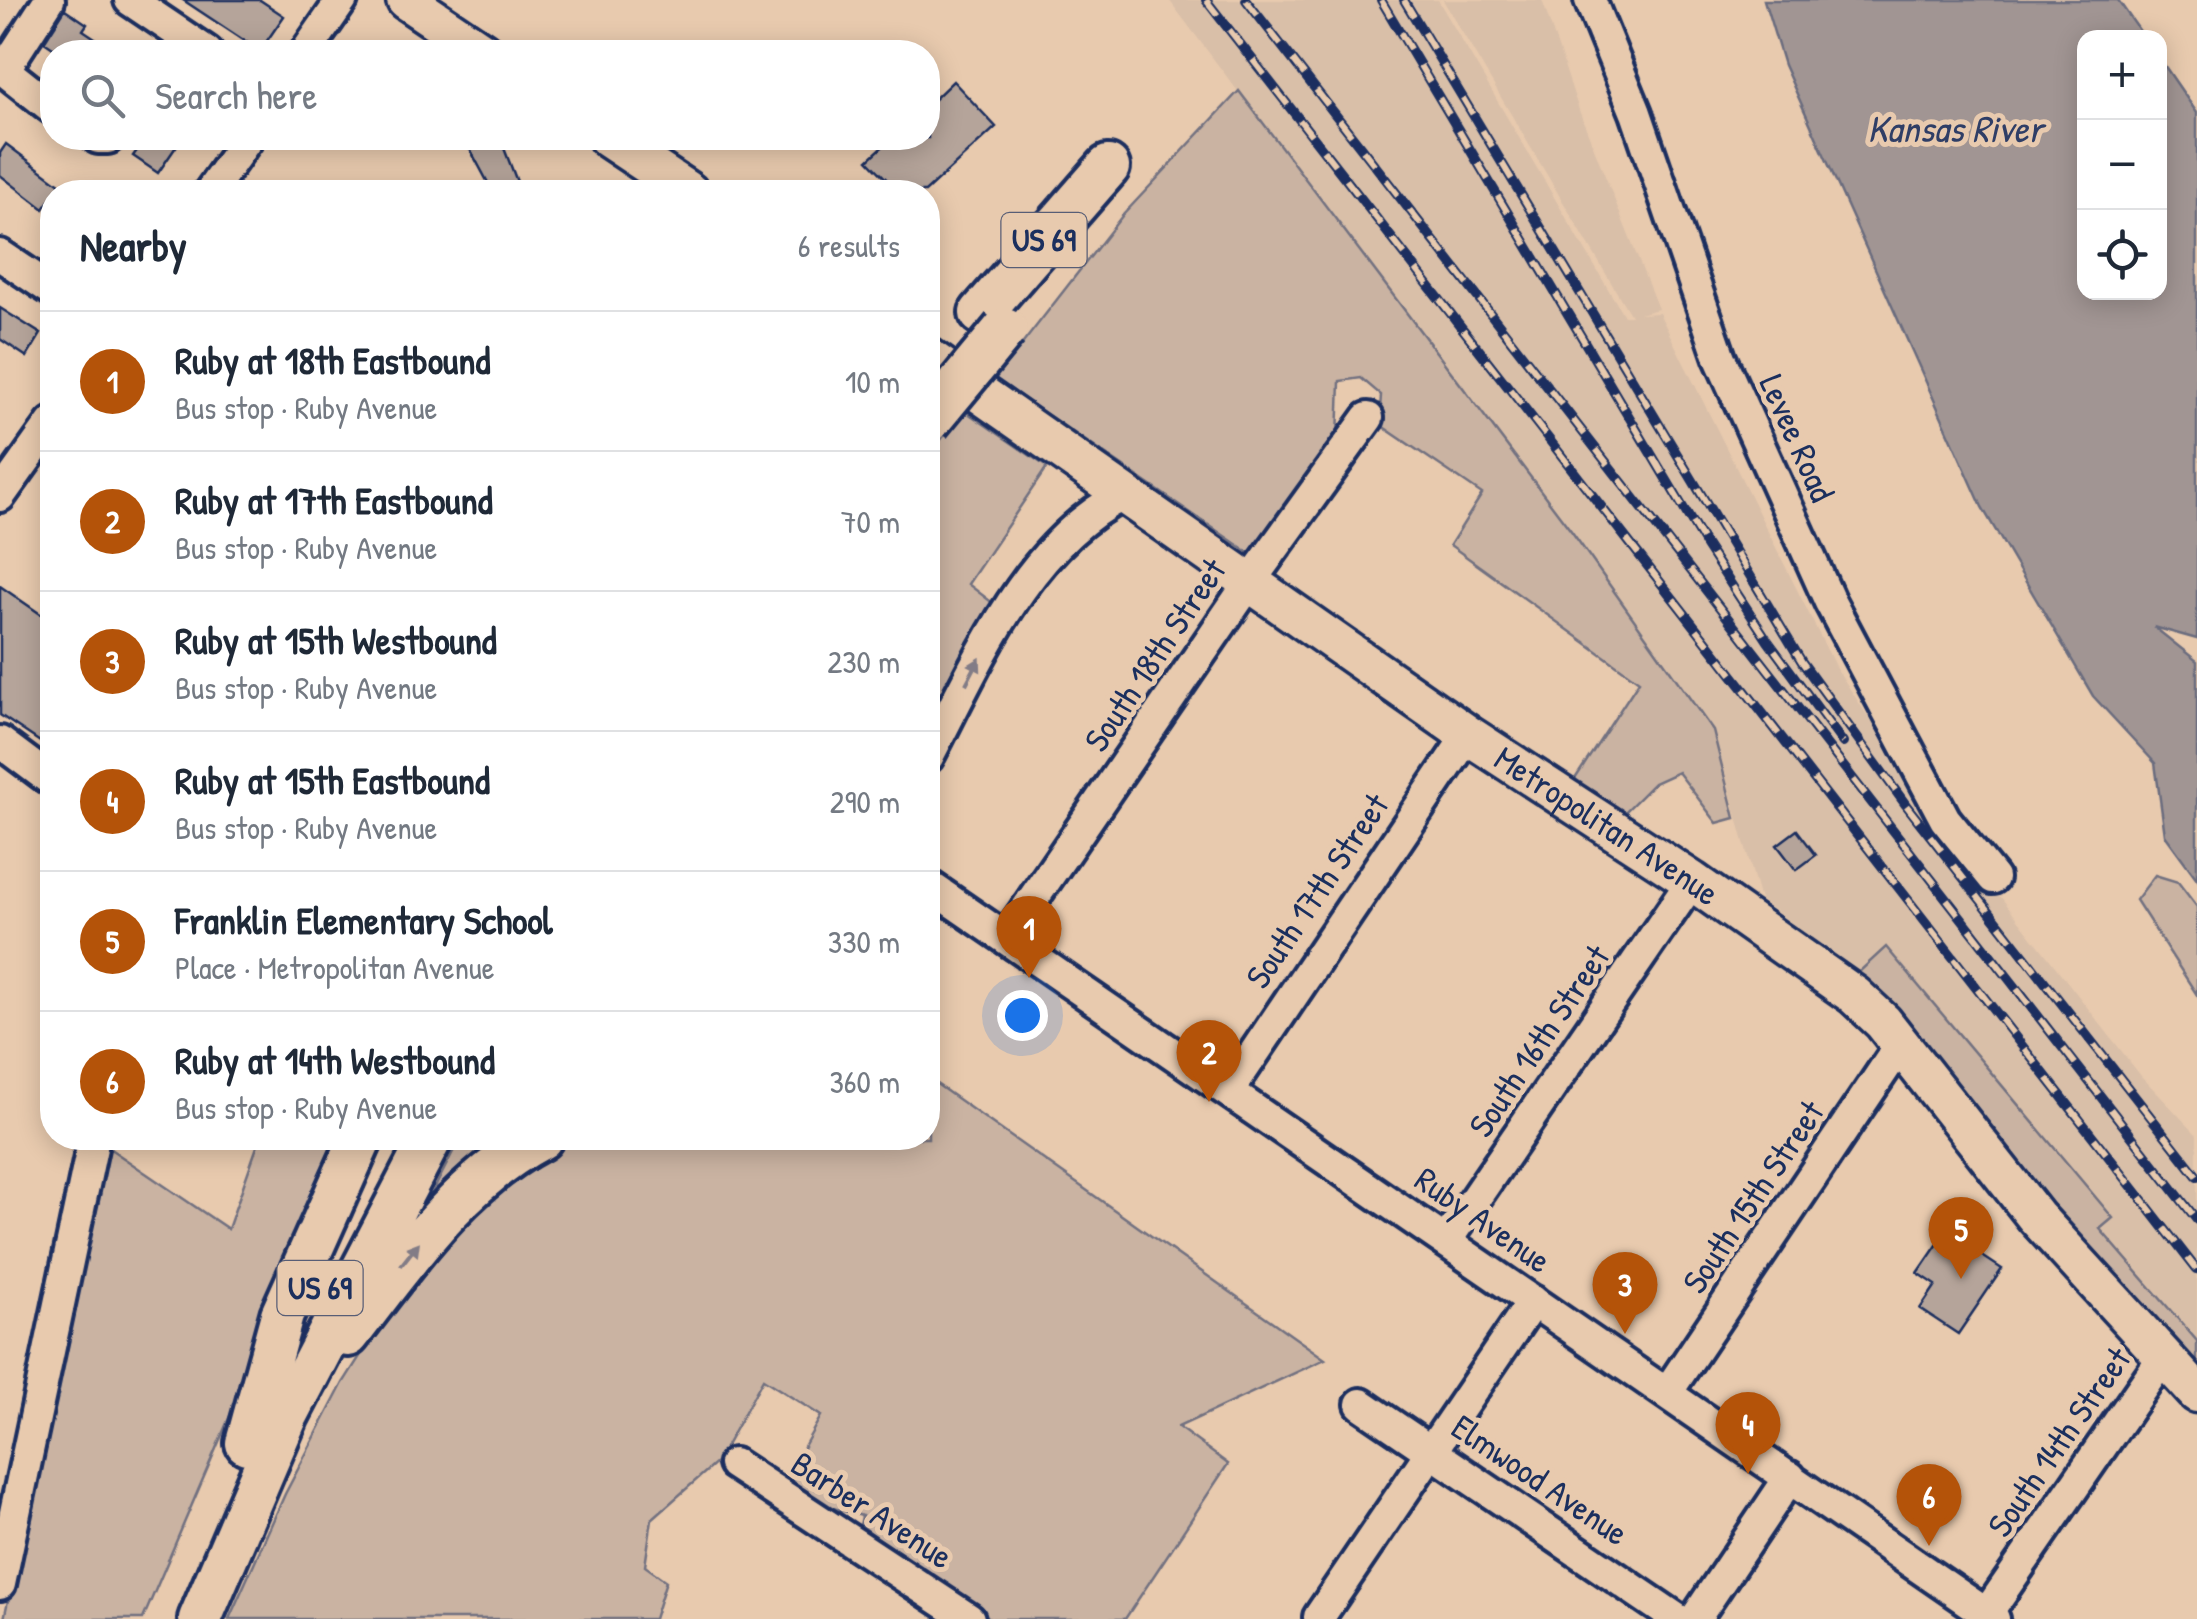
<!DOCTYPE html>
<html lang="en">
<head>
<meta charset="utf-8">
<style>
	:root { --surface:#fff; --page:#f2f2f3; --text:#1f2937; --muted:#747a83; --line:#e0e1e3; --accent:#b45309 }
	body { margin:0; font-family:"Patrick Hand",sans-serif; background:var(--page); color:var(--text) }
	.controls { position:absolute; right:30px; top:30px; display:grid; overflow:hidden; border-radius:20px; box-shadow:0 5px 25px #0003 }
	.controls button { width:90px; height:90px; display:grid; place-items:center; padding:0; border:0; border-bottom:2px solid var(--line); background:var(--surface); color:var(--text); font:50px sans-serif }
	.you { position:absolute; left:1022px; top:1015px; width:35px; height:35px; margin:-25px; border:8px solid #fff; border-radius:50%; background:#1a73e8; box-shadow:0 0 0 15px #1a73e833 }
	.badge { display:grid; place-items:center; width:65px; height:65px; border-radius:50%; background:var(--accent); color:#fff; font-size:32px; font-weight:700 }
	.pin { position:absolute; translate:-50% -82px; filter:drop-shadow(0 2px 5px #0008) }
	.pin::after { content:''; position:absolute; top:52px; width:35px; height:30px; background:inherit; clip-path:polygon(0 0,100% 0,50% 100%) }
	.list { margin:0; padding:0; list-style:none }
	h2 { display:flex; justify-content:space-between; align-items:center; height:130px; margin:0; padding:0 40px; font-size:42px }
	h2 small { font-size:32px; font-weight:400; color:var(--muted) }
	.list li { display:grid; grid-template-columns:65px 1fr auto; gap:30px; align-items:center; box-sizing:border-box; height:140px; padding:0 40px; border-top:2px solid var(--line) }
	.list b { display:block; font-size:38px; white-space:nowrap }
	.list p { margin:0; font-size:32px; white-space:nowrap; color:var(--muted) }
	.list em { font-size:32px; font-style:normal; color:var(--muted) }
	.icon { flex:none; width:55px; height:55px; fill:none; stroke:currentColor; stroke-width:2; stroke-linecap:round; stroke-linejoin:round }
	.map { position:relative; flex:none; width:2197px; height:1619px; overflow:hidden }
	.search { position:absolute; background:var(--surface); box-shadow:0 5px 25px #0003; left:40px; top:40px; width:900px; height:110px; display:flex; align-items:center; gap:25px; box-sizing:border-box; padding:0 35px; border-radius:40px; color:var(--muted); font-size:38px }
	.panel { position:absolute; background:var(--surface); box-shadow:0 5px 25px #0003; left:40px; top:180px; width:900px; height:970px; border-radius:40px }
	.map>svg:first-child { display:block }
	.built { fill:#d9bfa8 }
	.green { fill:#cab3a2; stroke:#727180; stroke-width:2.5 }
	.water { fill:#a19593; stroke:#6b6c7e; stroke-width:2.5 }
	.building { fill:#b5a49a; stroke:#1b2f5e; stroke-width:2.5 }
	.lines { fill:none; stroke-linecap:round; stroke-linejoin:round }
	.minor-casing { stroke:#1b2f5e; stroke-width:38 }
	.major-casing { stroke:#1b2f5e; stroke-width:45 }
	.highway-casing { stroke:#1b2f5e; stroke-width:50 }
	.minor { stroke:#e8caae; stroke-width:30 }
	.major { stroke:#e8caae; stroke-width:38 }
	.highway { stroke:#e8caae; stroke-width:42 }
	.rail-casing { stroke:#1b2f5e; stroke-width:10 }
	.rail { stroke:#e8caae; stroke-width:6; stroke-dasharray:19; stroke-linecap:butt }
	.highway-bridge-casing { stroke:#1b2f5e; stroke-width:50; stroke-linecap:butt }
	.highway-bridge { stroke:#e8caae; stroke-width:42 }
	.oneway { fill:#827c86 }
	.labels { text-anchor:middle; stroke-width:10; stroke-linejoin:round; paint-order:stroke }
	.shield { fill:#e8caae; stroke:#585e76; stroke-width:2.5 }
	.shield-label { font-size:32px; font-weight:bold; fill:#1b2f5e }
	.street-label { font-size:35px; fill:#1b2f5e; stroke:#e8caae }
	.water-label { font-size:38px; font-style:italic; fill:#2f3e66; stroke:#e8caae }
</style>
</head>
<body>
<div class="map">
<svg width="2197" height="1619" viewBox="0 0 2197 1619">
	<rect width="100%" height="100%" fill="#e8caae"/>
	<filter id="ink" filterUnits="userSpaceOnUse"><feTurbulence type="fractalNoise" baseFrequency=".01" numOctaves="2"/><feDisplacementMap in="SourceGraphic" scale="20" xChannelSelector="R" yChannelSelector="G"/><feConvolveMatrix kernelMatrix="1 2 1 2 8 2 1 2 1" color-interpolation-filters="sRGB"/></filter>
	<g filter="url(#ink)">
		<!-- built -->
		<path class="built" d="M1169,0h269l186,316h7l-188,-316h99l38,113 78,196 -19,5 20,-1 176,353 75,115 231,295 56,59v206l-98,-113 -214,-280 -26,24 -99,-72 -47,-169 -233,-319z"/>
		<!-- green -->
		<path class="green" d="M1239,91l333,441 141,199 22,87 -18,5 -39,-51 -24,11 -29,29 -50,-33 64,-98 -189,-136 32,-51 -103,-70 2,-29 -20,-17 -21,3 -2,57 -87,116 -256,-175 127,-163z
			M965,411l82,56 -79,117 30,23 -70,135v-287z
			M2155,875l23,7 19,25v88l-61,-95z
			M1886,947l227,271 -13,11 97,112v39l-317,-378 -21,-30z
			M928,1078l397,281 -147,68 50,37 -103,155h-134l-131,-94 2,-9 -47,-13 -31,-21 37,-66 -58,-37 -46,83 -65,57 -7,47 21,15 -12,38h-425l56,-125 58,-111 74,-117 117,-107 36,-21h358z
			M260,1138h89l-206,481h-139l102,-473 122,83z
			M460,1138h64l-109,89z"/>
		<!-- water -->
		<path class="water" d="M1764,0h354l26,37 -60,1v254h76v-233l37,54v526l-43,-12 43,34v218l-32,-44 -10,-72 -62,-67 -111,-189 -198,-442z"/>
		<!-- building -->
		<path class="building" d="M183,0h77l24,16 -24,35z
			M65,9l22,15 -4,6 33,22h-57l-15,-10z
			M953,81l43,46 -71,65h-26l-31,-32 24,-22h36v-33z
			M146,138h36l-24,35 -25,-17z
			M464,138h50l-12,5 19,49h-28z
			M6,144l55,41 -17,24 -44,-34v-22z
			M0,308l41,26 -14,23 -27,-18z
			M0,586l52,36v128l-52,-35z
			M1797,830l19,25 -20,15 -19,-25z
			M1946,1232l56,37 -44,65 -38,-25 16,-24 -18,-12z"/>
		<g class="lines">
			<defs>
				<path id="minor" d="M49,0l-45,70 48,38
					M130,0l77,52
					M1590,0l46,113 84,245 110,244 115,217 48,59
					M306,52l36,-52
					M98,138h10
					M210,192l38,-54
					M0,255l52,35
					M0,496l52,-73
					M0,742l52,39
					M928,757c49,-93 97,-212 195,-262
					M928,885l1066,734
					M1007,937l242,-354 119,-165
					M1230,1089l238,-354
					M1446,1241l246,-360
					M1668,1391l233,-347
					M1361,1404l316,215
					M734,1464l235,155
					M0,1584l94,-446
					M1319,1617l214,-316
					M1695,1619l95,-142
					M1983,1619l181,-263"/>
				<g id="major">
					<path d="M406,0l77,52"/>
					<path d="M608,138l81,54"/>
					<path id="s1" d="M928,357l540,378 224,146 162,114 29,27 153,195 161,176"/>
				</g>
				<path id="highway" d="M981,313l127,-146
					M348,1335c55,-71 111,-154 193,-197
					M247,1443l35,-128 79,-177
					M200,1619l87,-204 144,-277"/>
			</defs>
			<!-- minor casing -->
			<use href="#minor" class="minor-casing"/>
			<!-- major casing -->
			<use href="#major" class="major-casing"/>
			<!-- highway casing -->
			<use href="#highway" class="highway-casing"/>
			<!-- minor -->
			<use href="#minor" class="minor"/>
			<!-- major -->
			<use href="#major" class="major"/>
			<!-- highway -->
			<use href="#highway" class="highway"/>
			<defs>
				<path id="rail" d="M1206,0l991,1270
					M1246,0l951,1220
					M1381,0l325,546 62,95 75,102
					M1404,0l398,662 104,143 291,371"/>
			</defs>
			<!-- rail casing -->
			<use href="#rail" class="rail-casing"/>
			<!-- rail -->
			<use href="#rail" class="rail"/>
			<defs>
				<path id="highway-bridge" d="M928,422l77,-93"/>
			</defs>
			<!-- highway-bridge casing -->
			<use href="#highway-bridge" class="highway-bridge-casing"/>
			<!-- highway-bridge -->
			<use href="#highway-bridge" class="highway-bridge"/>
		</g>
		<!-- one-way arrows -->
		<defs><path id="oneway-solid" d="M-6-.8H1V-3.2L6.5 0L1 3.2V.8H-6Z" transform="scale(2.5)"/></defs>
		<g class="oneway">
			<use href="#oneway-solid" transform="translate(973 671) rotate(-62)"/>
			<use href="#oneway-solid" transform="translate(410 1254) rotate(-52)"/>
		</g>
	</g>
	<g class="labels">
		<!-- shield labels -->
		<g class="shield">
			<rect x="1001.5" y="213" width="85" height="54" rx="8"/>
			<rect x="277.5" y="1261" width="85" height="54" rx="8"/>
		</g>
		<g class="shield-label">
			<text x="1044" y="251">US 69</text>
			<text x="320" y="1299">US 69</text>
		</g>
		<!-- street labels -->
		<g class="street-label">
			<text transform="translate(1797 438) rotate(66)" y="12">Levee Road</text>
			<text transform="translate(1155 655) rotate(-56)" y="12">South 18th Street</text>
			<text dy="12" stroke="none"><textPath href="#s1" startOffset="825">Metropolitan Avenue</textPath></text>
			<text transform="translate(1317 891) rotate(-56)" y="12">South 17th Street</text>
			<text transform="translate(1539 1041) rotate(-56)" y="12">South 16th Street</text>
			<text transform="translate(1753 1197) rotate(-56)" y="12">South 15th Street</text>
			<text transform="translate(1483 1220) rotate(35)" y="12">Ruby Avenue</text>
			<text transform="translate(2059 1442) rotate(-55)" y="12">South 14th Street</text>
			<text transform="translate(1540 1480) rotate(34)" y="12">Elmwood Avenue</text>
			<text transform="translate(872 1510) rotate(33)" y="12">Barber Avenue</text>
		</g>
		<!-- water labels -->
		<g class="water-label">
			<text x="1955" y="142">Kansas River</text>
		</g>
	</g>
</svg>
<div class="controls">
<button>+</button>
<button>−</button>
<button><svg class="icon" aria-label="locate" viewBox="0 0 24 24"><circle cx="12" cy="12" r="6"/><path d="M12 2v4M12 18v4M2 12h4M18 12h4"/></svg></button>
</div>
<div class="you"></div>
<div class="pin badge" style="left:1029px;top:978px">1</div>
<div class="pin badge" style="left:1209px;top:1102px">2</div>
<div class="pin badge" style="left:1625px;top:1334px">3</div>
<div class="pin badge" style="left:1748px;top:1474px">4</div>
<div class="pin badge" style="left:1961px;top:1279px">5</div>
<div class="pin badge" style="left:1929px;top:1546px">6</div>
<div class="search"><svg class="icon" aria-label="search" viewBox="0 0 24 24"><circle cx="10" cy="10" r="6"/><path d="M15 15l6 6"/></svg>Search here</div>
<section class="panel">
<h2>Nearby<small>6 results</small></h2>
<ul class="list">
<li><span class="badge">1</span><div><b>Ruby at 18th Eastbound</b><p>Bus stop · Ruby Avenue</p></div><em>10 m</em></li>
<li><span class="badge">2</span><div><b>Ruby at 17th Eastbound</b><p>Bus stop · Ruby Avenue</p></div><em>70 m</em></li>
<li><span class="badge">3</span><div><b>Ruby at 15th Westbound</b><p>Bus stop · Ruby Avenue</p></div><em>230 m</em></li>
<li><span class="badge">4</span><div><b>Ruby at 15th Eastbound</b><p>Bus stop · Ruby Avenue</p></div><em>290 m</em></li>
<li><span class="badge">5</span><div><b>Franklin Elementary School</b><p>Place · Metropolitan Avenue</p></div><em>330 m</em></li>
<li><span class="badge">6</span><div><b>Ruby at 14th Westbound</b><p>Bus stop · Ruby Avenue</p></div><em>360 m</em></li>
</ul>
</section>
</div>
</body>
</html>
